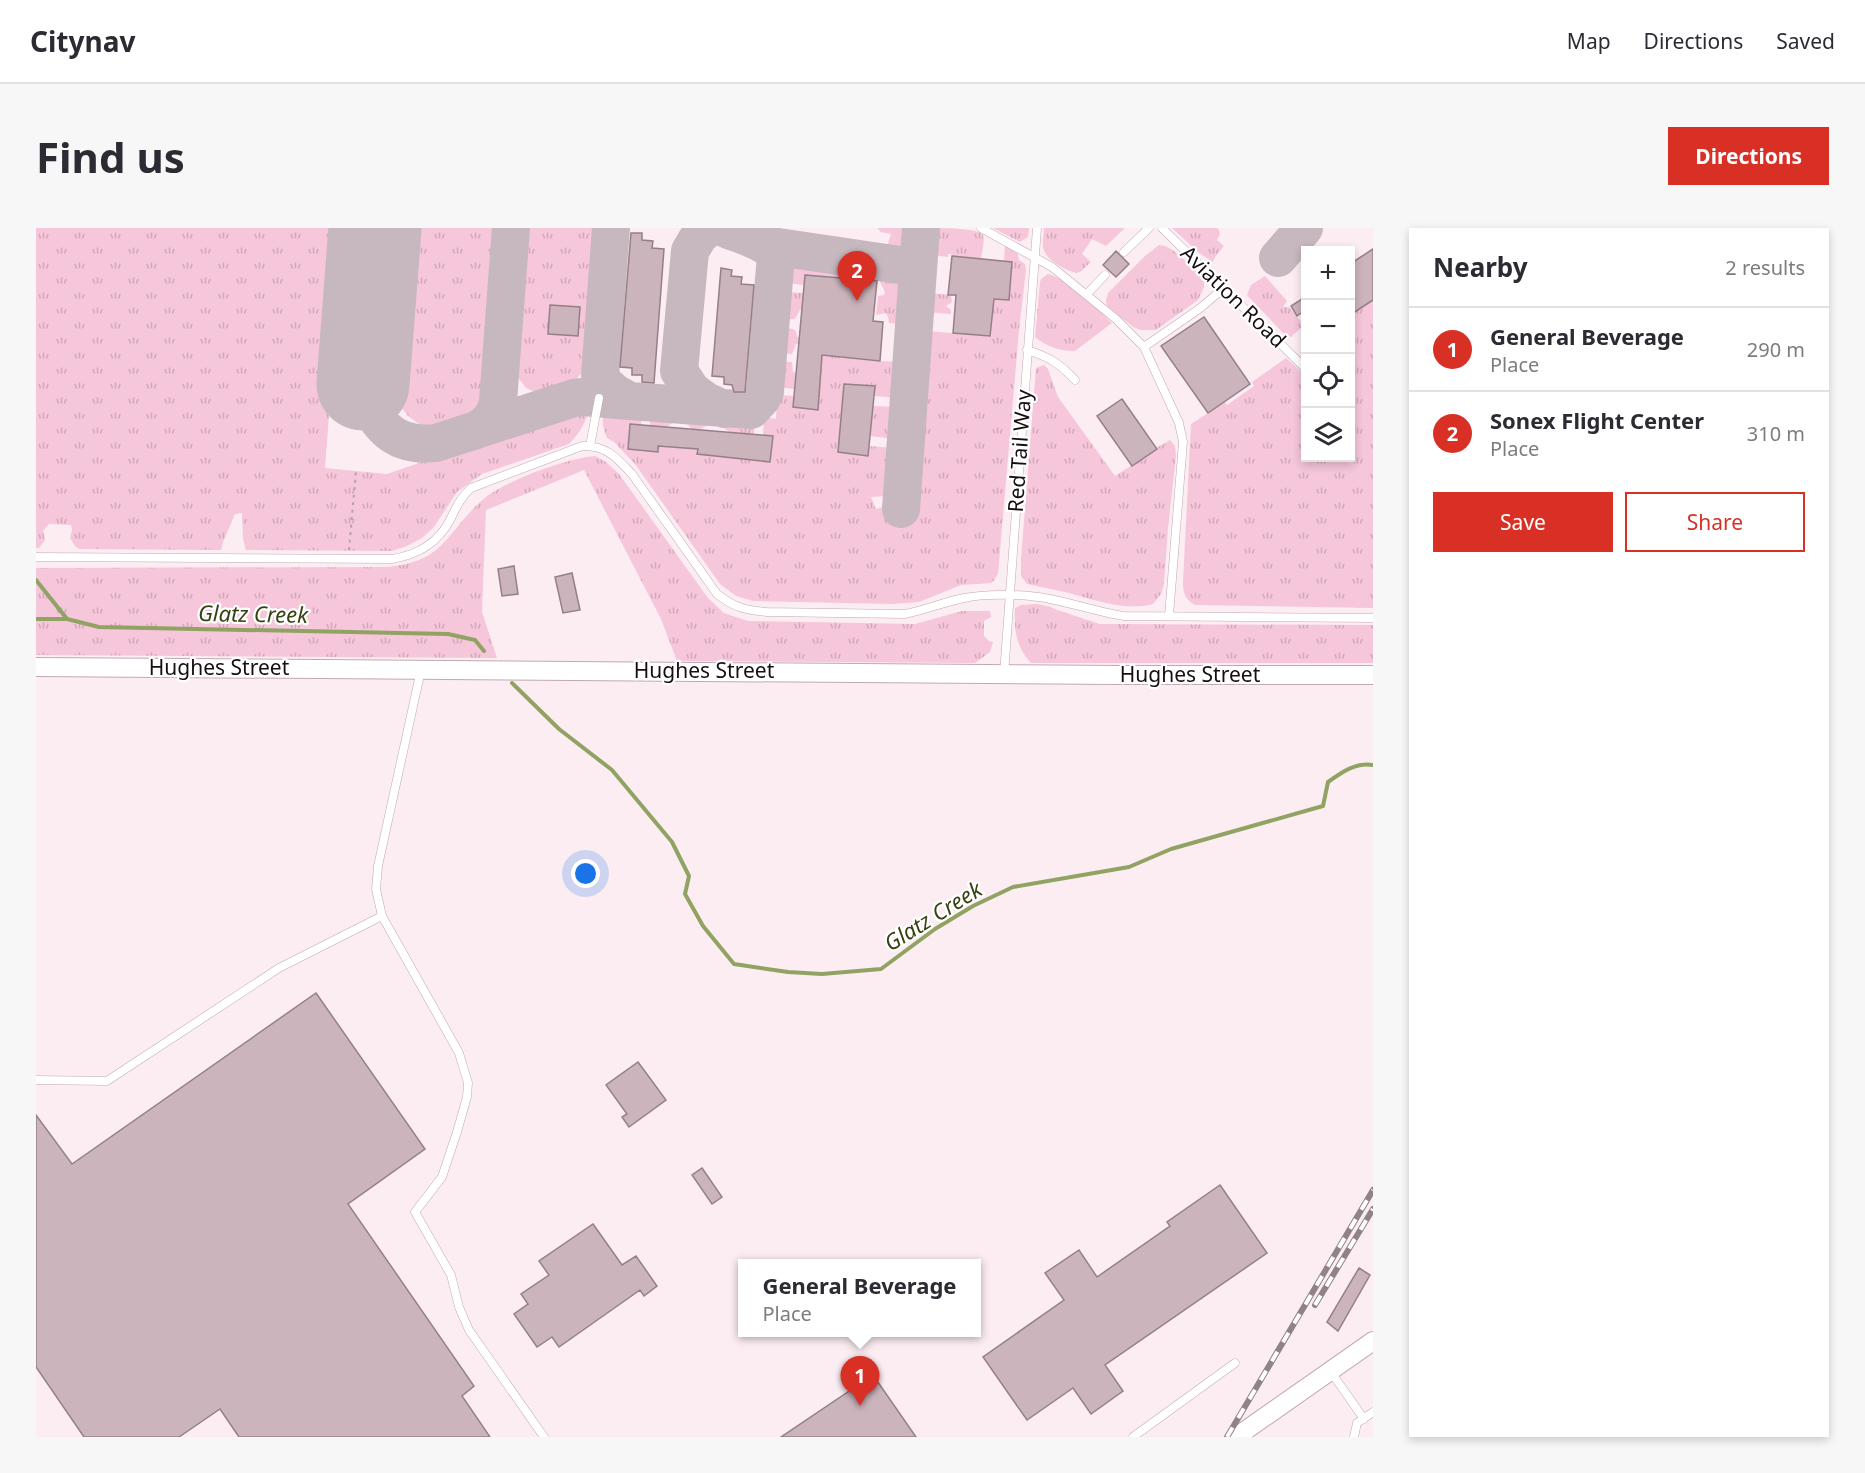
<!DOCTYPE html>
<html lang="en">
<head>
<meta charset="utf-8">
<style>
	:root { --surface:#fff; --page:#f7f7f7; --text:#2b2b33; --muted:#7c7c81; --line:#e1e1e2; --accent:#d93025 }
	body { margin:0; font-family:"Noto Sans",sans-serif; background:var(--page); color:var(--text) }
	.controls { position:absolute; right:18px; top:18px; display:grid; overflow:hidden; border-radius:0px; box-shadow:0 3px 9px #0003 }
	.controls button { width:54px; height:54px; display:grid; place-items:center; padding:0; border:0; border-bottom:2px solid var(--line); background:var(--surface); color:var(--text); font:30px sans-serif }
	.you { position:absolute; left:550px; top:646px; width:21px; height:21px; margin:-15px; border:4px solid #fff; border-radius:50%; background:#1a73e8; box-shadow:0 0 0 9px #1a73e833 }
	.badge { display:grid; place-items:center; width:39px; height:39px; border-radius:50%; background:var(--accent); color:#fff; font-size:20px; font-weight:700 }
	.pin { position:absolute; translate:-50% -50px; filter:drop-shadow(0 2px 3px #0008) }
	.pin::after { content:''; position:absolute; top:32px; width:21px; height:18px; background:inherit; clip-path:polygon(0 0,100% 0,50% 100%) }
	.popup { position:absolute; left:702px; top:1031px; width:243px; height:78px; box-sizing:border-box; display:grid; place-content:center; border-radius:0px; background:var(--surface); filter:drop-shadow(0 2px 4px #0005); font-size:20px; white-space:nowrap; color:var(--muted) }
	.popup b { font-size:22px; color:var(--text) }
	.popup::after { content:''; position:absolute; left:50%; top:100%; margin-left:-12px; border:12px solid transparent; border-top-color:var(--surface) }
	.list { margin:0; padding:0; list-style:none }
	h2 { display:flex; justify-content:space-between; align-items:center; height:78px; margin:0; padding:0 24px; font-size:26px }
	h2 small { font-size:20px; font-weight:400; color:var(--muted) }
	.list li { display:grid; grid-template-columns:39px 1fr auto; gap:18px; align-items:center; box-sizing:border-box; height:84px; padding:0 24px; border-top:2px solid var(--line) }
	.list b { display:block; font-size:22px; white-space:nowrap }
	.list p { margin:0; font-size:20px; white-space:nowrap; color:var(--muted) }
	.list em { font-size:20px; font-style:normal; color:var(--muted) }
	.actions { display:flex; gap:12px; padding:18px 24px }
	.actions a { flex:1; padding:14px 0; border:2px solid var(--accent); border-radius:0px; text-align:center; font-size:21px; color:var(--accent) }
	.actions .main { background:var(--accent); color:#fff }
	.icon { flex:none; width:33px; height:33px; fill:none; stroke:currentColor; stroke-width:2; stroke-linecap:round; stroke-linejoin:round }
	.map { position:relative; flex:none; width:1337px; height:1209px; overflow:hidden; border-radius:0px }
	header { display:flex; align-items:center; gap:36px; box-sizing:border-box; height:84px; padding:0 30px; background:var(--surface); border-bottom:2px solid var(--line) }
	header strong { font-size:28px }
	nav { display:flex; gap:33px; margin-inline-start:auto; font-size:21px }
	.intro { display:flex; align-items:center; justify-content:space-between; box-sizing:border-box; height:144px; padding:0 36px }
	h1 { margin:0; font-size:42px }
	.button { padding:15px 27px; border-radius:0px; background:var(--accent); color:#fff; font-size:21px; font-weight:700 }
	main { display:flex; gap:36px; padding:0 36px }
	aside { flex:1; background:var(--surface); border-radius:0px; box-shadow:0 3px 9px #0003 }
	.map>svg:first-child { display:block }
	.grass { fill:url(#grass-tufts) }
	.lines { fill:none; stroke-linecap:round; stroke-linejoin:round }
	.stream { stroke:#91a363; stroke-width:4 }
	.taxiway { stroke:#c6b8be; stroke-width:38 }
	.runway { stroke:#c6b8be; stroke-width:93 }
	.building { fill:#ccb4bd; stroke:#957f88; stroke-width:1.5 }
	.service-casing { stroke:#c1a9b3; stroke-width:9 }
	.tertiary-casing { stroke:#c1a9b3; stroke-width:20 }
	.path { stroke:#b2a5aa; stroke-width:2; stroke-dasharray:3 4.5; stroke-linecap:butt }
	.service { stroke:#fff; stroke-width:8 }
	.tertiary { stroke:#fff; stroke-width:18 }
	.rail-casing { stroke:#908388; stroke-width:6 }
	.rail { stroke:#fff; stroke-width:4; stroke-dasharray:11; stroke-linecap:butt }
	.labels { text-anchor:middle; stroke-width:4.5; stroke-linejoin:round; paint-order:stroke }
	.street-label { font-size:21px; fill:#170e12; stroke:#fff }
	.water-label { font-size:22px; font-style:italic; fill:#364211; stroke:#fff }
</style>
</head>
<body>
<header>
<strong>Citynav</strong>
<nav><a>Map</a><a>Directions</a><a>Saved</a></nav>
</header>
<div class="intro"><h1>Find us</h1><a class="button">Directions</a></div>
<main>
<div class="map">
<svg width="1337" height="1209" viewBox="0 0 1337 1209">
	<defs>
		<pattern id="grass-tufts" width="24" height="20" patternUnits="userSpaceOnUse" patternTransform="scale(1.5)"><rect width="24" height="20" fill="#f6c6da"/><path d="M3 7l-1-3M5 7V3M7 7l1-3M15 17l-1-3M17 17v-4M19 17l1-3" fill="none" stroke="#d2a9ba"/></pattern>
	</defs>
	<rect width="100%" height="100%" fill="#fcedf3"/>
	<!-- grass -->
	<path class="grass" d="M0,0h307l-18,240 62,6 202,-70c-2,17 -8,28 -20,40l-87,30 -25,18 -23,35 -12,11 -15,8 -15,5 -146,-1 -3,-11 -1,-26 -7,1 -12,28 -2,8 -142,-1 -4,-3 -5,-8 2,-8 -1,-5 -22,-1 -6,7 2,9 -6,8h-3z
		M370,0h94l-13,167 -4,11 -9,13 -25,9 -11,2 -16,-4 -14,-10 -9,-12 -5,-16z
		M486,0h81l-11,129 -2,5 -19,24 -25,7 -11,-1 -9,-4 -10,-13 -4,-11z
		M875,0l-2,20 -2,6 -6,2 -13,-1c-3,-6 1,-14 3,-21l-10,-2 -4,-4z
		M896,0c11,0 46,0 51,7 2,6 -1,17 -2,24l-29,-3v-2h-4v3l-17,-2z
		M957,0h36l-1,9 -8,5z
		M1008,0h81l-19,18 -14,-7 -10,15 9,8 -11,10 -4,1c-11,-3 -31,-13 -33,-26 -1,-6 1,-13 1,-19z
		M1136,0h46l2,6 -3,6 7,6 -9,11 -2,5 -14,-9z
		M969,17l13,9 1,6 6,4 1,6 -7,60 -21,244 -6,9 -31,2 -42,17 -27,2 -139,-3 -17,-5 -16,-12 -85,-120 -21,-22 -7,-4c-5,-13 -7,-21 2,-33l34,3 -2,17h-11l-2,24 29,3 2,-25 -9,-1 1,-17 26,1 -1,11 -10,6 -1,20 26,1 1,-19 -8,-8 1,-11 27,3 -1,10 -12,7 -2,24 30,3 2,-25 -10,-8v-11l36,3 -1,18h-11l-2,25 29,3 3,-26 -10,-1 1,-18 12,2 1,-24 17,1 -1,11 24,3 3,-29 -25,-2 -1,10 -18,-2 3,-26 13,1 1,10 3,1 25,2 2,-28 -27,-3 -4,10 -12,-1 2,-26 11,2 3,2 1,6 3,1 80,23 21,1 -3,36 -24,-2v-10l-29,-2 -4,27 32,-5 24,1 -2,32 -25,-3 -29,-12 -3,28 29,4 2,-10 25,2 -3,43 -4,5 -16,1 5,12 13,-4v8h22l15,-182 64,5 4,-37 18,-37 -8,-1z
		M1123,17c15,0 35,25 45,36v6l-6,13 -42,30h-15l-8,-3 -26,-21 -1,-5 2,-8 37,-37z
		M759,27l48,7 -2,15 -2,3 -4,-3 -29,-2 -2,10 -19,-2 2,-22z
		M842,40l21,4 7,7 -3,45 -14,-1 -1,-6 -2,-4 -10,2 2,-19 6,-1 1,-2c-3,-11 -9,-12 -7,-25z
		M1012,46c18,4 49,35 64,49l-37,28c-15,0 -28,-4 -40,-14l5,-55 1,-3z
		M1229,48l22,25 -4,6h6l15,18 -13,12 -7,-3 -37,-39 4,-10z
		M748,64l20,1 27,19 -31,-2 -5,9 -13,1z
		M892,65l23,2 1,7 -6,4 5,4v4l-25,-2z
		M1337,71v309l-178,-3c-11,-6 -12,-13 -12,-24l8,-157 34,-22 2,3 27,-19 -2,-4 34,-24 19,17 1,83h44l1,-143z
		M1008,137l4,4 10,28 57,79 42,-27 -1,-1 14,-8 5,6 1,10 -8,72 -4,56 -3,10 -8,10c-29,8 -60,-5 -88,-12 -13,-3 -25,-5 -38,-8l-6,-8v-17l15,-191z
		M559,228l11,6 13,12 89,124 16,15 24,8 167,3 47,-13h28l1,6 -7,4v15l5,5 4,1 -3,10 -15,11 -298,-2 -16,-42 -77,-149 -98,40 -4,102 15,46 -461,-3v-87l350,-1c58,-5 58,-31 94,-65 21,-20 87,-44 115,-46z
		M1001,376l14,3 6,3 43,14 273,1v38h-342c-15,-16 -17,-33 -16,-55l6,-3z"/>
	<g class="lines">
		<!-- stream -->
		<path class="stream" d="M0,352l31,39 32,8 349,7 27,6 9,11
			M0,391h31
			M476,455l47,46 53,41 60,72 17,34 -4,18 18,32 31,38 54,8 34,2 59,-5 54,-40 38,-23 40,-19 116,-20 42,-18 152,-43 5,-24c14,-10 28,-20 45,-17"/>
		<!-- taxiway -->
		<path class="taxiway" d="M575,0l-11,148c7,13 17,19 30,25l121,9 11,-12 3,-7 11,-136c-10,-14 -36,-20 -52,-27
			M672,0l-9,8 -9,15 -11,120 13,20 14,10 18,8
			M728,17l136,20c10,1 13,-3 19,-11
			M1242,30l26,-30
			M327,156c9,39 30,64 73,59l138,-45 9,-1 47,4
			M438,203c14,-7 21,-14 24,-30l13,-173
			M865,281l20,-281"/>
		<!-- runway -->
		<path class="runway" d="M327,156l12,-156"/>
	</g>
	<!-- building -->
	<path class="building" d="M595,5h11v7l11,1 -1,7 12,1 -10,134 -12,-1v-7h-10v-7l-12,-1z
		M1337,21v51l-23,15v-51z
		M1080,23l13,13 -13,13 -13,-12z
		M916,28l60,6 -3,38 -15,-1 -4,37 -37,-3 3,-38h-8z
		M685,40l11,2 -1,6 11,1 -1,7 13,1 -9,107h-11l-2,-7 -8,-1v-7l-12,-1z
		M769,47l72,6 -4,40 10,1 -3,39 -58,-6 -4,55 -25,-3z
		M1269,69v13l-8,6 -6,-10z
		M514,77l30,2 -2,29 -30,-2z
		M1168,89l46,67 -42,29 -47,-67z
		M808,156l31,2 -7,70 -30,-4z
		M1086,171l35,50 -25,17 -35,-50z
		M594,196l143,12 -3,26 -73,-8 1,-5 -40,-3v6l-30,-3z
		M478,338l4,28 -16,2 -4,-27z
		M536,345l8,37 -17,3 -8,-36z
		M280,765l109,156 -77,55 126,182 -12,10 28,41h-251l-19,-28 -41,28h-95l-48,-70v-252l36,49z
		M602,834l28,38 -37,27 -7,-10 5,-3 -21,-29z
		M666,940l20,29 -10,7 -20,-29z
		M1184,957l47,68 -162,112 18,26 -32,23 -18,-26 -46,32 -44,-63 81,-57 -19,-27 34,-23 18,27 73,-51 -3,-4z
		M557,996l29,41 14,-9 21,30 -13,10 -4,-6 -81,57 -7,-10 -15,10 -23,-33 14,-10 -7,-10 28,-19 -10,-14z
		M1323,1040l11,7 -32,56 -11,-9z
		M837,1147l43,62h-135z"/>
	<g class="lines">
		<defs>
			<path id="service" d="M945,0l71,39 64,52 28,28 55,-38 25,-21
				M1126,0l142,139
				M1088,24l25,-24
				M1051,66l18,-19
				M1108,119l35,76 4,19 -14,174
				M991,122c22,7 32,13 48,30
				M554,218l9,-48
				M0,329l356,2c25,-4 46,-16 58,-39 6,-12 10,-22 21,-32l111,-42c24,-1 35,12 50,28l85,120c18,14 28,16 50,18l138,2c20,-4 39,-12 59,-16 19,-4 54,-4 74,-1 30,4 57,15 86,19l249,2
				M968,446l33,-446
				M346,688l77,137 9,30 -1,14 -10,35 -15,45 -27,35 36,63 8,32 10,23 75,107
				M0,852l71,1 172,-113 103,-52 -6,-27 2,-23 43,-196
				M1295,1144l33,47
				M1097,1209l102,-74
				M1318,1209l3,-14 16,-11"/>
			<path id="tertiary" d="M0,439l1083,8h254
				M1200,1209l137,-96"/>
		</defs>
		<!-- service casing -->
		<use href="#service" class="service-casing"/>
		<!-- tertiary casing -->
		<use href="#tertiary" class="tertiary-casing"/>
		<!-- path -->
		<path class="path" d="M313,322l7,-79"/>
		<!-- service -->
		<use href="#service" class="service"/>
		<!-- tertiary -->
		<use href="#tertiary" class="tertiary"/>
		<defs>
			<path id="rail" d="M1279,1077l58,-96
				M1191,1209l146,-247"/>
		</defs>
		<!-- rail casing -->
		<use href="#rail" class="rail-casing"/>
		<!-- rail -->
		<use href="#rail" class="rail"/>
	</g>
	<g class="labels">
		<!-- street labels -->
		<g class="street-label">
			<text transform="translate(1197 69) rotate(44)" y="7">Aviation Road</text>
			<text transform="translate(984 223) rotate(-86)" y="7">Red Tail Way</text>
			<text x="183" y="447">Hughes Street</text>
			<text x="668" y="450">Hughes Street</text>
			<text x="1154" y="454">Hughes Street</text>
		</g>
		<!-- water labels -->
		<g class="water-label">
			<text transform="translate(217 386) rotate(1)" y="8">Glatz Creek</text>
			<text transform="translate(897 688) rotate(-32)" y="8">Glatz Creek</text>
		</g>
	</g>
</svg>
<div class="controls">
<button>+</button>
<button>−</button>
<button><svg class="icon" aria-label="locate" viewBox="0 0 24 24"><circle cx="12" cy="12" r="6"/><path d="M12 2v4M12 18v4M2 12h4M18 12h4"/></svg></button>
<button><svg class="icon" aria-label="layers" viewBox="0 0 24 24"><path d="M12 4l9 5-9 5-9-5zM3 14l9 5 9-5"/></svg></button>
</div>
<div class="you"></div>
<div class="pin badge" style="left:824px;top:1178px">1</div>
<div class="popup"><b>General Beverage</b>Place</div>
<div class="pin badge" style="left:821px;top:73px">2</div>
</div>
<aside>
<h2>Nearby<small>2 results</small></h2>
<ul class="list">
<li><span class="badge">1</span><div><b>General Beverage</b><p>Place</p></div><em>290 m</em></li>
<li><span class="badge">2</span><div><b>Sonex Flight Center</b><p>Place</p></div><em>310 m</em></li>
</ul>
<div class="actions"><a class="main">Save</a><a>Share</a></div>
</aside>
</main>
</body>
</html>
